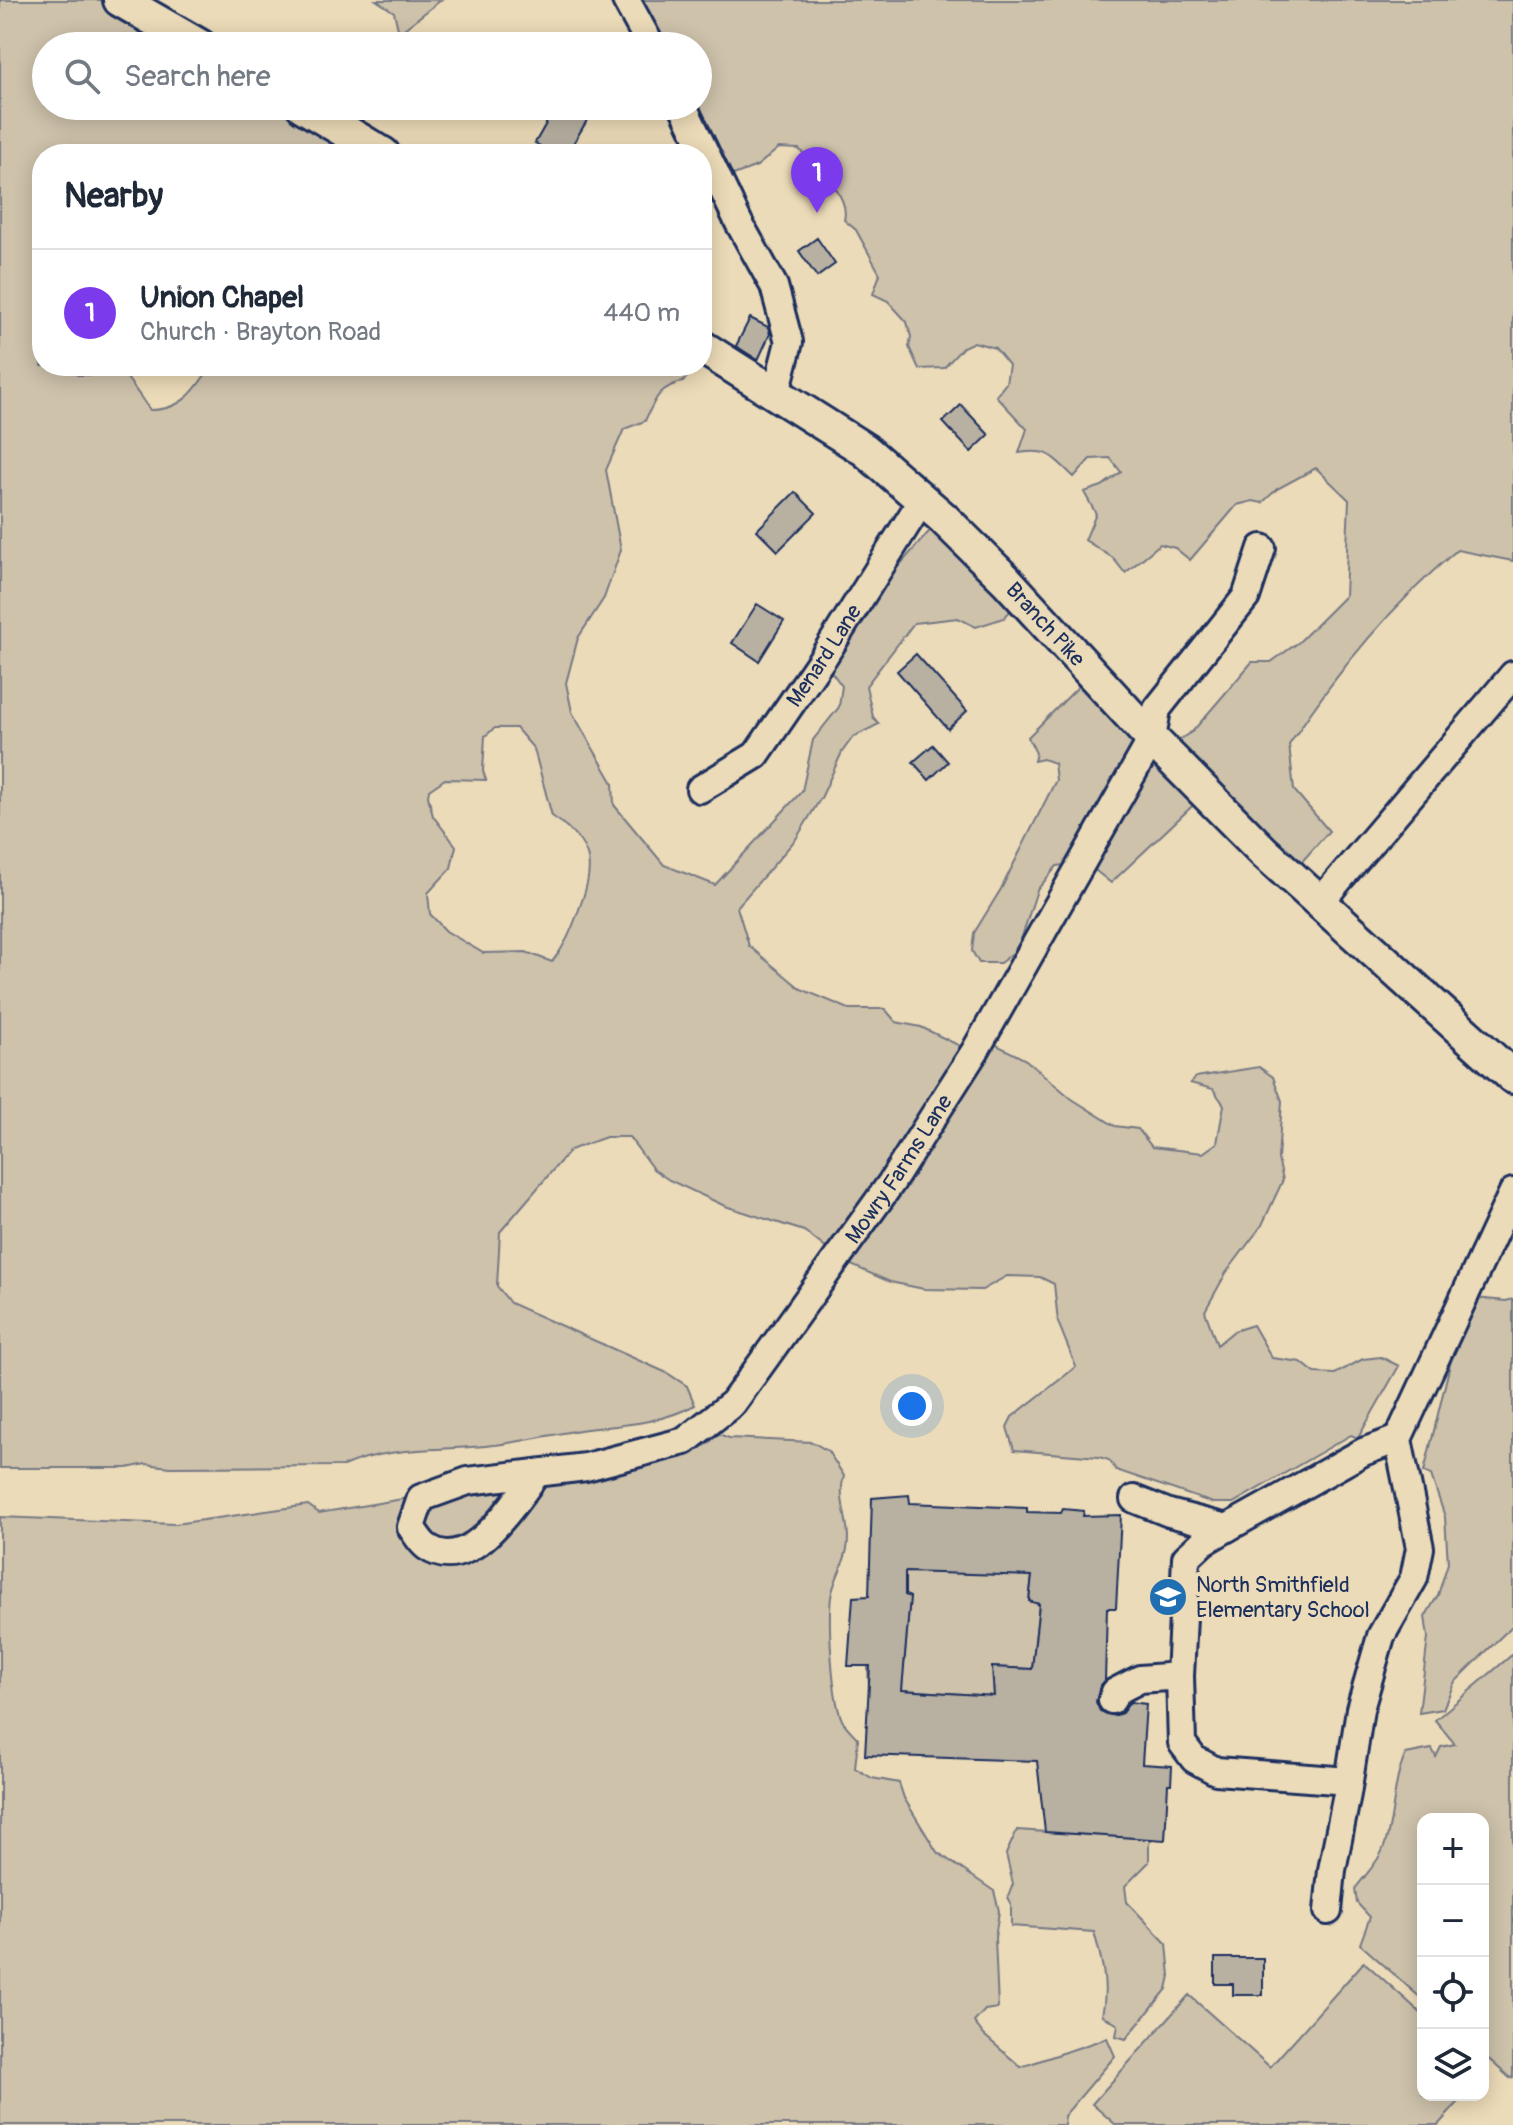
<!DOCTYPE html>
<html lang="en">
<head>
<meta charset="utf-8">
<style>
	:root { --surface:#fff; --page:#f2f2f3; --text:#1f2937; --muted:#747a83; --line:#e0e1e3; --accent:#7c3aed }
	body { margin:0; font-family:Pangolin,sans-serif; background:var(--page); color:var(--text) }
	.controls { position:absolute; right:24px; bottom:24px; display:grid; overflow:hidden; border-radius:16px; box-shadow:0 4px 20px #0003 }
	.controls button { width:72px; height:72px; display:grid; place-items:center; padding:0; border:0; border-bottom:2px solid var(--line); background:var(--surface); color:var(--text); font:40px sans-serif }
	.you { position:absolute; left:912px; top:1406px; width:28px; height:28px; margin:-20px; border:6px solid #fff; border-radius:50%; background:#1a73e8; box-shadow:0 0 0 12px #1a73e833 }
	.badge { display:grid; place-items:center; width:52px; height:52px; border-radius:50%; background:var(--accent); color:#fff; font-size:26px; font-weight:700 }
	.pin { position:absolute; translate:-50% -66px; filter:drop-shadow(0 2px 4px #0008) }
	.pin::after { content:''; position:absolute; top:42px; width:28px; height:24px; background:inherit; clip-path:polygon(0 0,100% 0,50% 100%) }
	.list { margin:0; padding:0; list-style:none }
	h2 { display:flex; justify-content:space-between; align-items:center; height:104px; margin:0; padding:0 32px; font-size:34px }
	h2 small { font-size:26px; font-weight:400; color:var(--muted) }
	.list li { display:grid; grid-template-columns:52px 1fr auto; gap:24px; align-items:center; box-sizing:border-box; height:128px; padding:0 32px; border-top:2px solid var(--line) }
	.list b { display:block; font-size:30px; white-space:nowrap }
	.list p { margin:0; font-size:26px; white-space:nowrap; color:var(--muted) }
	.list em { font-size:26px; font-style:normal; color:var(--muted) }
	.icon { flex:none; width:44px; height:44px; fill:none; stroke:currentColor; stroke-width:2; stroke-linecap:round; stroke-linejoin:round }
	.map { position:relative; flex:none; width:1513px; height:2125px; overflow:hidden }
	.search { position:absolute; background:var(--surface); box-shadow:0 4px 20px #0003; left:32px; top:32px; width:680px; height:88px; display:flex; align-items:center; gap:20px; box-sizing:border-box; padding:0 28px; border-radius:44px; color:var(--muted); font-size:30px }
	.panel { position:absolute; background:var(--surface); box-shadow:0 4px 20px #0003; left:32px; top:144px; width:680px; height:232px; border-radius:32px }
	.map>svg:first-child { display:block }
	.green { fill:#cec2ab; stroke:#747884; stroke-width:2; fill-rule:evenodd }
	.building { fill:#b8b1a2; stroke:#1b2f5e; stroke-width:2; fill-rule:evenodd }
	.lines { fill:none; stroke-linecap:round; stroke-linejoin:round }
	.minor-casing { stroke:#1b2f5e; stroke-width:32 }
	.major-casing { stroke:#1b2f5e; stroke-width:38 }
	.minor { stroke:#ecdbb8; stroke-width:26 }
	.major { stroke:#ecdbb8; stroke-width:32 }
	.labels { text-anchor:middle; stroke-width:8; stroke-linejoin:round; paint-order:stroke }
	.street-label { font-size:22px; fill:#1b2f5e; stroke:#ecdbb8 }
	.poi-label { font-size:22px; fill:#1b2f5e; stroke:#ecdbb8; text-anchor:start }
</style>
</head>
<body>
<div class="map">
<svg width="1513" height="2125" viewBox="0 0 1513 2125">
	<rect width="100%" height="100%" fill="#ecdbb8"/>
	<filter id="ink" filterUnits="userSpaceOnUse"><feTurbulence type="fractalNoise" baseFrequency=".0125" numOctaves="2"/><feDisplacementMap in="SourceGraphic" scale="16" xChannelSelector="R" yChannelSelector="G"/><feConvolveMatrix kernelMatrix="1 2 1 2 8 2 1 2 1" color-interpolation-filters="sRGB"/></filter>
	<g filter="url(#ink)">
		<!-- green -->
		<path class="green" d="M0,0h120l79,46h-153v60h257l81,48h-342v212h29l6,9h48l25,35c32,0 45,-19 61,-44h484l-12,16c-24,4 -29,19 -38,39l-21,8 -18,41 15,80 -17,48 -26,40 -12,45 6,29 41,71 1,22 50,60 51,20 87,-94 11,-51 26,-33 3,-21 -9,-12 -8,-6 36,-59 80,-91 81,80 -18,20 -28,9 -18,-9 -44,5 -48,63 7,31 6,7 -26,13 -11,15 -20,44 -26,43 -59,68 12,39 52,43 48,20h36l11,13 25,5 43,21 27,-6 35,18 46,39 43,27 23,3 14,18 51,6 14,-10 7,-38 -11,-16 -23,-6 6,-6 63,-10 14,10 9,24 -4,58 5,21 -21,45 -36,48 -21,38 12,34 17,-14 19,-6 19,33 29,4 14,11 20,1 28,-15 18,-2 18,9 -41,72 -7,-3 -118,68h-20l-97,-33 -7,-10 -10,-3 -85,-7 -7,-23 5,-10 64,-50 -18,-45 -4,-38 -14,-7 -33,-1 -25,14 -58,-1 -34,-7 -48,-21 -38,-30 -79,-25 -56,-26 -16,-11 -24,-32h-23l-36,13 -70,82 -3,54 13,17 157,70 20,13 8,19c-33,18 -72,20 -108,24 -29,4 -57,11 -85,15 -53,8 -109,0 -159,22l-173,1 -24,-3 -19,4h-127zM495,728h21l18,21 18,67c44,29 43,51 26,96 -7,19 -13,34 -26,50l-26,-10 -43,1 -37,-22 -16,-17 -2,-21 23,-25 5,-22 -23,-30 -5,-20 1,-6 16,-11 41,1 -3,-9 2,-35z
			M376,0h65l-42,33 -5,-21z
			M626,0h887v561l-56,-11c-65,55 -122,124 -168,195l5,45 35,41 -38,43 -85,-81 -95,90 -25,-20 -29,3 -20,24 -19,59 -18,14h-21l-7,-12 2,-18 27,-44 55,-109 -2,-17 -11,-4 -9,2 2,-8 -8,-16 63,-63 73,75 29,-18 59,-69h19l28,-20 46,-46 4,-96 -33,-32 -39,21 -15,14 -9,-2 -16,4 -47,55 -15,-12 -15,-4 -35,29 -12,-15 -28,-18 11,-26 -12,-22 18,-6 19,-14 -11,-14 -20,1 -16,18c-22,-20 -23,-29 -55,-24l8,-24 -31,-33 10,-13 3,-18 -14,-17 -21,-6 -11,5 -19,21 -25,1 -10,-22 2,-10 -4,-15 -19,-21 -15,-7 7,-20 -24,-44 -12,-10c7,-26 -29,-53 -45,-71l-20,-1 -22,18 -34,13 -39,-73h14v-60h-47z
			M1475,1298l31,3 7,-2v326l-59,58 -11,26 -24,4 9,-76 -3,-20 13,-22 10,-32 -3,-46 -14,-42 -7,-3 36,-149z
			M719,1434l10,4 83,4 16,9 16,25c-8,25 8,48 3,73 -3,16 -13,31 -16,48 -3,24 1,101 11,123 4,7 11,13 16,19l-3,29 17,10 27,5 5,15 33,54 57,39 5,20 -4,27 3,70 -13,2 -11,12 10,13 37,32 86,-29 8,18 -51,60 1,9h-1065v-608l175,7 133,-19 11,8 365,-61 22,-7z
			M1035,1548l-6,53 10,3 -7,65 -39,-2 1,29 -125,-8 -1,-22h36l6,-69 -5,-2v-23z
			M1513,1654v423l-3,1 -27,-24v-235h-60v181l-63,-56 10,-27 -13,-14 -2,-14c10,-14 23,-26 29,-42 11,-30 8,-65 22,-93l26,-5 4,8 5,-10 14,-3 -20,-24z
			M1017,1830l135,9 -3,4v19l-24,24 2,16 40,42 3,32 -3,13 -41,50 -10,-3 2,-11 -16,-10c7,-29 0,-54 -8,-83l-83,-6v-23l-3,-6 5,-13 -7,-30z
			M1364,1962l59,53v80h42l-27,30h-322l-24,-21 97,-109 81,72z"/>
		<!-- building -->
		<path class="building" d="M556,106h14l19,11 -22,37h-13l-19,-11z
			M817,238l18,26 -18,13 -18,-26z
			M750,318l18,9 2,7 -12,26 -22,-14z
			M961,405l28,30 -18,17 -28,-30z
			M795,492l21,21 -38,38 -21,-21z
			M757,604l27,17 -25,40 -27,-18z
			M916,654l51,57 -19,18 -51,-58z
			M933,745l15,17 -19,18 -16,-18z
			M909,1495l1,8 117,5v4l34,1 2,-4 21,2 -1,5 38,-1 -5,93h-9l-2,73 -5,5 -4,16 4,9 14,5 8,-3 8,-11 16,2 -4,60 30,2 -1,18h-3l-3,56 -120,-8 -8,-71 -172,-6 5,-89h-22l5,-69 16,-1 3,-98zM905,1572l127,4 -3,25 10,3 -7,65 -40,-2 2,29 -92,-6 8,-93 -5,-2z
			M1215,1958h48v37h-30v-11h-18z"/>
		<g class="lines">
			<defs>
				<g id="minor">
					<path d="M626,0l25,46"/>
					<path d="M683,106l56,117 35,63 15,56 -13,51"/>
					<path id="s1" d="M700,789l56,-34 68,-99 98,-156"/>
					<path d="M1320,902l193,-227"/>
					<path id="s2" d="M537,1473c-23,29 -67,104 -110,74 -6,-4 -11,-13 -16,-20l10,-29 47,-17 118,-14 99,-26 48,-38 158,-220 84,-132 177,-312 5,-30 89,-112 16,-49"/>
					<path d="M1134,1499l35,14 58,15"/>
					<path d="M1180,1676l6,-118 17,-16 24,-14 136,-76 35,-13"/>
					<path d="M1112,1700l3,-8 25,-13 40,-3 2,67 12,16 22,12 133,10"/>
					<path d="M1328,1911l4,-41 15,-76 13,-85 21,-73 33,-58 6,-30 -22,-109 115,-247"/>
				</g>
				<g id="major">
					<path d="M120,0l80,46"/>
					<path d="M303,106l80,48"/>
					<path id="s3" d="M702,347l163,103 77,67 64,63 146,159 111,112 250,226"/>
				</g>
			</defs>
			<!-- minor casing -->
			<use href="#minor" class="minor-casing"/>
			<!-- major casing -->
			<use href="#major" class="major-casing"/>
			<!-- minor -->
			<use href="#minor" class="minor"/>
			<!-- major -->
			<use href="#major" class="major"/>
		</g>
	</g>
	<!-- icons -->
	<defs>
		<symbol id="school-disc" viewBox="-11 -11 22 22"><circle r="9.5" fill="#1f6fb2" stroke="#ecdbb8"/><path d="M0-5L7-2L0 1L-7-2ZM-4 1L0 2.5L4 1V4Q0 6-4 4Z" fill="#fff"/></symbol>
	</defs>
	<g fill-rule="evenodd">
		<use href="#school-disc" x="1146" y="1575" width="44" height="44"/>
	</g>
	<g class="labels">
		<!-- street labels -->
		<g class="street-label">
			<text dy="8" stroke="none"><textPath href="#s3" startOffset="444">Branch Pike</textPath></text>
			<text dy="8" stroke="none"><textPath href="#s1" startOffset="186">Menard Lane</textPath></text>
			<text dy="8" stroke="none"><textPath href="#s2" startOffset="822">Mowry Farms Lane</textPath></text>
		</g>
		<!-- poi labels -->
		<g class="poi-label">
			<text x="1196" y="1592">North Smithfield<tspan x="1196" dy="25">Elementary School</tspan></text>
		</g>
	</g>
</svg>
<div class="controls">
<button>+</button>
<button>−</button>
<button><svg class="icon" aria-label="locate" viewBox="0 0 24 24"><circle cx="12" cy="12" r="6"/><path d="M12 2v4M12 18v4M2 12h4M18 12h4"/></svg></button>
<button><svg class="icon" aria-label="layers" viewBox="0 0 24 24"><path d="M12 4l9 5-9 5-9-5zM3 14l9 5 9-5"/></svg></button>
</div>
<div class="you"></div>
<div class="pin badge" style="left:817px;top:213px">1</div>
<div class="search"><svg class="icon" aria-label="search" viewBox="0 0 24 24"><circle cx="10" cy="10" r="6"/><path d="M15 15l6 6"/></svg>Search here</div>
<section class="panel">
<h2>Nearby<small></small></h2>
<ul class="list">
<li><span class="badge">1</span><div><b>Union Chapel</b><p>Church · Brayton Road</p></div><em>440 m</em></li>
</ul>
</section>
</div>
</body>
</html>
